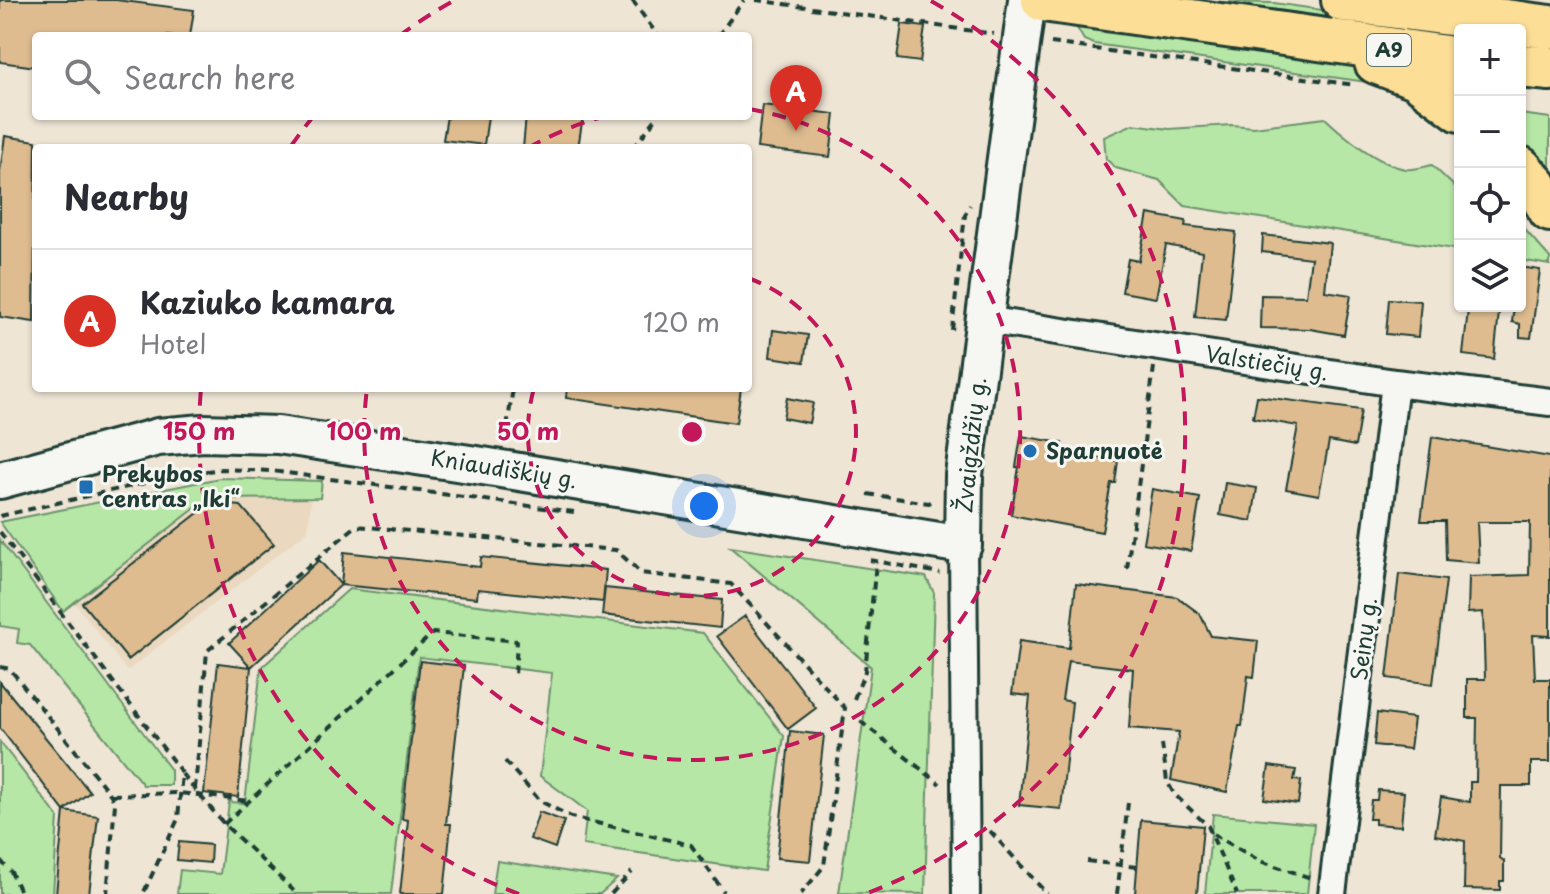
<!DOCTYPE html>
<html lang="en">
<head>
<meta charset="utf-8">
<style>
	:root { --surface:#fff; --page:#f7f7f7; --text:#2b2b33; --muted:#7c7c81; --line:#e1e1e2; --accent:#d93025 }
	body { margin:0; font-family:"Playpen Sans",sans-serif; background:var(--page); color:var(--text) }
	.controls { position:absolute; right:24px; top:24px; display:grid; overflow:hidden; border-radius:8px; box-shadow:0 2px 6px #0004 }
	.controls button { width:72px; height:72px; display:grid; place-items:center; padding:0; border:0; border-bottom:2px solid var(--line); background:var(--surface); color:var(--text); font:40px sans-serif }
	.you { position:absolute; left:704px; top:506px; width:28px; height:28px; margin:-20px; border:6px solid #fff; border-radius:50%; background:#1a73e8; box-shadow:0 0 0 12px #1a73e833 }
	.badge { display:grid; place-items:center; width:52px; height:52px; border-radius:50%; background:var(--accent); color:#fff; font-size:26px; font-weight:700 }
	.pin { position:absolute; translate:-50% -66px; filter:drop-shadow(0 2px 4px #0008) }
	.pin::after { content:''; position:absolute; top:42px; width:28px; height:24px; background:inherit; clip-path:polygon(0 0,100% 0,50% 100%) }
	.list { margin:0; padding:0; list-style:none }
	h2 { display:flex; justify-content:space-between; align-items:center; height:104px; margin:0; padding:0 32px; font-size:34px }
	h2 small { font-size:26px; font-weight:400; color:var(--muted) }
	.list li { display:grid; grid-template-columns:52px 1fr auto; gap:24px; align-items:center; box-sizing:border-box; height:144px; padding:0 32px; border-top:2px solid var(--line) }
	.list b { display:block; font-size:30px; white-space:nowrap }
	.list p { margin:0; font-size:26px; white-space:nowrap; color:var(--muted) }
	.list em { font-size:26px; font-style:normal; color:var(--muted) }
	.icon { flex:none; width:44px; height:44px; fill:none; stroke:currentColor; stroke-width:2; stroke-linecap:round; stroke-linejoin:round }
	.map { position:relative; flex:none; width:1550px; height:894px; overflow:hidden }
	.search { position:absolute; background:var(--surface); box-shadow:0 2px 6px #0004; left:32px; top:32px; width:720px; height:88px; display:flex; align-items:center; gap:20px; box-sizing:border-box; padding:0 28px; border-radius:8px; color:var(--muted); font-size:30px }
	.panel { position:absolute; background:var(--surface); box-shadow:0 2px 6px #0004; left:32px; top:144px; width:720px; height:248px; border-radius:8px }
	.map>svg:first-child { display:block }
	.built { fill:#ead9c0 }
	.green { fill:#b7e7a6; stroke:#6b926d; stroke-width:2 }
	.building { fill:#debc90; stroke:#1f3d34; stroke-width:2 }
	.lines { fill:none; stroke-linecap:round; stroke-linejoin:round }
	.minor-casing { stroke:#1f3d34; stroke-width:32 }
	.secondary-casing { stroke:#1f3d34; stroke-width:42 }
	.trunk-casing { stroke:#1f3d34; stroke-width:48 }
	.path { stroke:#1f3d34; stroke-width:4; stroke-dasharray:8 6; stroke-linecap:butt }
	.minor { stroke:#f6f6f2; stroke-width:26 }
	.secondary { stroke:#f6f6f2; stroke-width:36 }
	.trunk { stroke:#fdde96; stroke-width:42 }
	.ring { fill:none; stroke:#c2185b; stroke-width:4; stroke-dasharray:14 10 }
	.poi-dot { fill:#1f6fb2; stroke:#f6f6f2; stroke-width:3 }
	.labels { text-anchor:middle; stroke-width:6; stroke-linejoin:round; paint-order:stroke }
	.shield { fill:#f6f6f2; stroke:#60746d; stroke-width:2 }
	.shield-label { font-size:20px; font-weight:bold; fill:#1f3d34 }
	.street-label { font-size:22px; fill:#1f3d34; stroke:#f6f6f2 }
	.poi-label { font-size:22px; font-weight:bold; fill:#1f3d34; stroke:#f6f6f2; text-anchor:start }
	.centre { fill:#c2185b; stroke:#f6f6f2; stroke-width:4 }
	.ring-label { font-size:24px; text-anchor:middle; font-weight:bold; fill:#c2185b; stroke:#f6f6f2; stroke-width:6; stroke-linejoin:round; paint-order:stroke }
</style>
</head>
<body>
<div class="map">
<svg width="1550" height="894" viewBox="0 0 1550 894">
	<rect width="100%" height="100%" fill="#efe5d5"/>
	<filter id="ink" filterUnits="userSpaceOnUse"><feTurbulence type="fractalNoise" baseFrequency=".0125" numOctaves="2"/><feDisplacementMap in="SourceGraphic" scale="16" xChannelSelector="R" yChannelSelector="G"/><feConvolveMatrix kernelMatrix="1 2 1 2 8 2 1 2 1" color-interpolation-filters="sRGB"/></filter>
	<g filter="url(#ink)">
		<!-- built -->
		<path class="built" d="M311,498l-3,33 -181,140 -52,-68 132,-104z"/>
		<!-- green -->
		<path class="green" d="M1180,1l94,2 186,27v9z
			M1080,24l238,33 41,11 51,20 -316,-44 -10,-4 -7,-12z
			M1520,114l30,4v70l-30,-38z
			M1325,118c20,19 54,47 81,51 8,1 18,-2 26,-4l28,27v58l-275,-44 -26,-26 -43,-12 -10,-9 -2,-22 29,-13 36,5 63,-4 22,2z
			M1520,224l30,34v7l-30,-5z
			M220,478l102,3 -2,17 -113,1 -144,112 -63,-89z
			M0,540l171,230v15h-28l-113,-140 -13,-2 2,-14 -19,-3z
			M730,547l196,30 8,16 -9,301 -86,-1 32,-226z
			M349,589l354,44 81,103 -20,135 -181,-26 4,-34 -47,-35 12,-103 -133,-16 -28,237h-214l3,-24 40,4 9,-72 16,1 16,-135z
			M0,742l58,75 -5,77h-53z
			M1213,814l101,10 -7,70h-102z
			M497,861l120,18 -17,15h-108z"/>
		<!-- building -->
		<path class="building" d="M0,0h116l78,10 -4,26h-154v31l-36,-5z
			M902,24l23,3 -5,35 -23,-3z
			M762,105l73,9 -5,43 -73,-9z
			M447,116h41l-4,29 -41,-5z
			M526,116h57l-5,32h-55z
			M5,136l31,5 -2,181 -34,-5v-145z
			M1148,214l38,7 -1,5 51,6 -10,88 -31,-3 7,-65 -36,-7 -10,53 -34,-6 6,-33 11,2z
			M1263,235l67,8 -5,48 26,4 -7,40 -34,-6 -50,-1 1,-33 45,1 5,-38 -49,-6z
			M1520,267l20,3 -9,68 -11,-1v-13l-8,-2 2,-16h6z
			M1389,299l32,2 -3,36 -32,-3z
			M1468,310l31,2 -5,47 -31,-4z
			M773,330l35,5 -4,27 -34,-5z
			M567,388h174l-5,35 -170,-25z
			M1257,396l104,14 -6,36 -26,-5 -10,54 -33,-6 12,-63 -45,-8z
			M787,398l26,5 -4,20 -26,-5z
			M1021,436l41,7 -2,9 58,9 -3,22h-4l-9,49 -91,-17 8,-48h-3z
			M1432,437l118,20v179l-17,-1 2,44h15v83h-19v24h-30l-1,72 4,3v20h-4v9l-36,-1 1,-48 -30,-6 6,-38 29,5v-20h6l1,-64h-10v-39h18l-2,-67 -15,1 1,-36 60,-2 1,-53h-53l2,41 -33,-3 -1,-39h-24z
			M1225,483l32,5 -5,33 -32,-6z
			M1152,489l48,9 -9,53 -48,-8z
			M211,503l30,3 33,38 -146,116 -46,-57z
			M344,552l136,15 1,-10 125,13 -3,32 -125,-13 -1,9 -136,-13z
			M319,560l22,25 -90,82 -22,-24z
			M1399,574l47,6 -13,104 -46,-6z
			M1076,584l101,13 23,17 11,22 47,5 -4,36 -6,-1 -6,50h-3l-12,66 -56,-12 8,-48 -50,-4 4,-59 -65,-8 -6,39 10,2 -11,107 -42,-4 11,-109 -18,-2 7,-53 50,7z
			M605,588l117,12 -2,28 -118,-13z
			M745,616l71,92 -28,21 -71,-93z
			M420,661l44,5 -18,158h5l-7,70h-44l8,-74 -6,-1z
			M218,663l33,4 -13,130 -34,-4z
			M0,682l90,110 -26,19 -64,-83z
			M1377,713l37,5 -4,31 -36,-4z
			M790,731l34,4 -14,126 -33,-3z
			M1269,766l27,4 -2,10 7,1 -3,23 -34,-5z
			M1378,790l26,2 -3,34 -26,-2v-5h-6l2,-19h6z
			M64,811l34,5 -9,78h-33z
			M539,812l25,9 -9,27 -25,-9z
			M1141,820l62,6 -6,68h-62z
			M179,842l32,3 -1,18 -33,-3z"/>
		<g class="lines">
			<defs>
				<path id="minor" d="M985,320l410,63 155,19
					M963,545l3,349
					M1332,894l63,-511"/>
				<path id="secondary" d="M0,480l158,-43 45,-4 75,2 205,31 480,79 1,-70 63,-475"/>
				<path id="trunk" d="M1043,0l417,59
					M1343,0l207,27
					M1376,62l40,15 44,33
					M1520,66l30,3
					M1520,168l16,18 14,24"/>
			</defs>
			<!-- minor casing -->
			<use href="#minor" class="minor-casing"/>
			<!-- secondary casing -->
			<use href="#secondary" class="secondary-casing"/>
			<!-- trunk casing -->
			<use href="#trunk" class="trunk-casing"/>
			<!-- path -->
			<path class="path" d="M632,0l26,36
				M756,0l238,34
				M718,36l26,-36
				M1051,43l304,42
				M633,148l25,-32
				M952,330l13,-115 5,-10
				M505,440l8,-52
				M868,494l61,9 7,-4
				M0,516l180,-41 41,-6 51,2 302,41
				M0,532l182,241 -4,46 -35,75
				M870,560l70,13
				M1127,569l27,-202
				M0,667l10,2 101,126 4,9 -8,90
				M854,699l11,-28 11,-108
				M860,721l80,63
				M1162,744l5,37 7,13 34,32 29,68
				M505,761l35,40 31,16 120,28 33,47
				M182,774l42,50 73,70
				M195,789l12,-138 149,-125 260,24 25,23 90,11 114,124 -21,158 -23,28
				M112,795l68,-2 69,8
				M224,824l209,-191 84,8 -2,35
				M990,831l57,63
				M1213,834l47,27 51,17
				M0,860l11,12 10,22
				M1087,861l50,6
				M611,894l21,-22
				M1117,894l11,-91"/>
			<!-- minor -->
			<use href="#minor" class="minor"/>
			<!-- secondary -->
			<use href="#secondary" class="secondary"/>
			<!-- trunk -->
			<use href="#trunk" class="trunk"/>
		</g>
	</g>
	<!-- distance rings -->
	<g class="ring">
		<path d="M748 278A164 164 0 1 1 534 388"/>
		<path d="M528 148A328 328 0 0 1 602 117M749 109A328 328 0 1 1 367 389"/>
		<path d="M519 894A493 493 0 0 1 201 389M291 146A493 493 0 0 1 312 118M399 36A493 493 0 0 1 453 1M931 1A493 493 0 0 1 865 894"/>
	</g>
	<!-- markers -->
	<g class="poi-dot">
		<circle cx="1030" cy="451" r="8"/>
		<rect x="78" y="479" width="16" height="16" rx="4"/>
	</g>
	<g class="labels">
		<!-- shield labels -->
		<rect class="shield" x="1367" y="34" width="44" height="32" rx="6"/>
		<g class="shield-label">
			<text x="1389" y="57">A9</text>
		</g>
		<!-- street labels -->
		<g class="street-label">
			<text transform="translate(1267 363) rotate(9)" y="8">Valstiečių g.</text>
			<text transform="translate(971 445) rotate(-84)" y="8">Žvaigždžių g.</text>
			<text transform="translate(504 469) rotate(9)" y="8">Kniaudiškių g.</text>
			<text transform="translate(1364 639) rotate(-83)" y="8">Seinų g.</text>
		</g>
		<!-- poi labels -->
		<g class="poi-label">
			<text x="1046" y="459">Sparnuotė</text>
			<text x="102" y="482">Prekybos<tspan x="102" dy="25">centras „Iki“</tspan></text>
		</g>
	</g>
	<circle cx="692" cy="432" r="12" class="centre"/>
	<g class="ring-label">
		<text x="528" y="440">50 m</text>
		<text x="199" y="440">150 m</text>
		<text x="364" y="440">100 m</text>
	</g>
</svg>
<div class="controls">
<button>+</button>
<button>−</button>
<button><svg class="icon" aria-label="locate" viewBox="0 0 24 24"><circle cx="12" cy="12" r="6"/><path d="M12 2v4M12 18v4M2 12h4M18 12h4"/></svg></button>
<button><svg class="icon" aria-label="layers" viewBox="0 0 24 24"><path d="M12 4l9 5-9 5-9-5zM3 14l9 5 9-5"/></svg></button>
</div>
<div class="you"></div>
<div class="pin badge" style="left:796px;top:131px">A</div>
<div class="search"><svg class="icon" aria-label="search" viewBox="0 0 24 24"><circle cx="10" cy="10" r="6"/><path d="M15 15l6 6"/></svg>Search here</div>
<section class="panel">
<h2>Nearby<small></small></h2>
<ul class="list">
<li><span class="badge">A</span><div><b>Kaziuko kamara</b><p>Hotel</p></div><em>120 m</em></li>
</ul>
</section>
</div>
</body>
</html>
